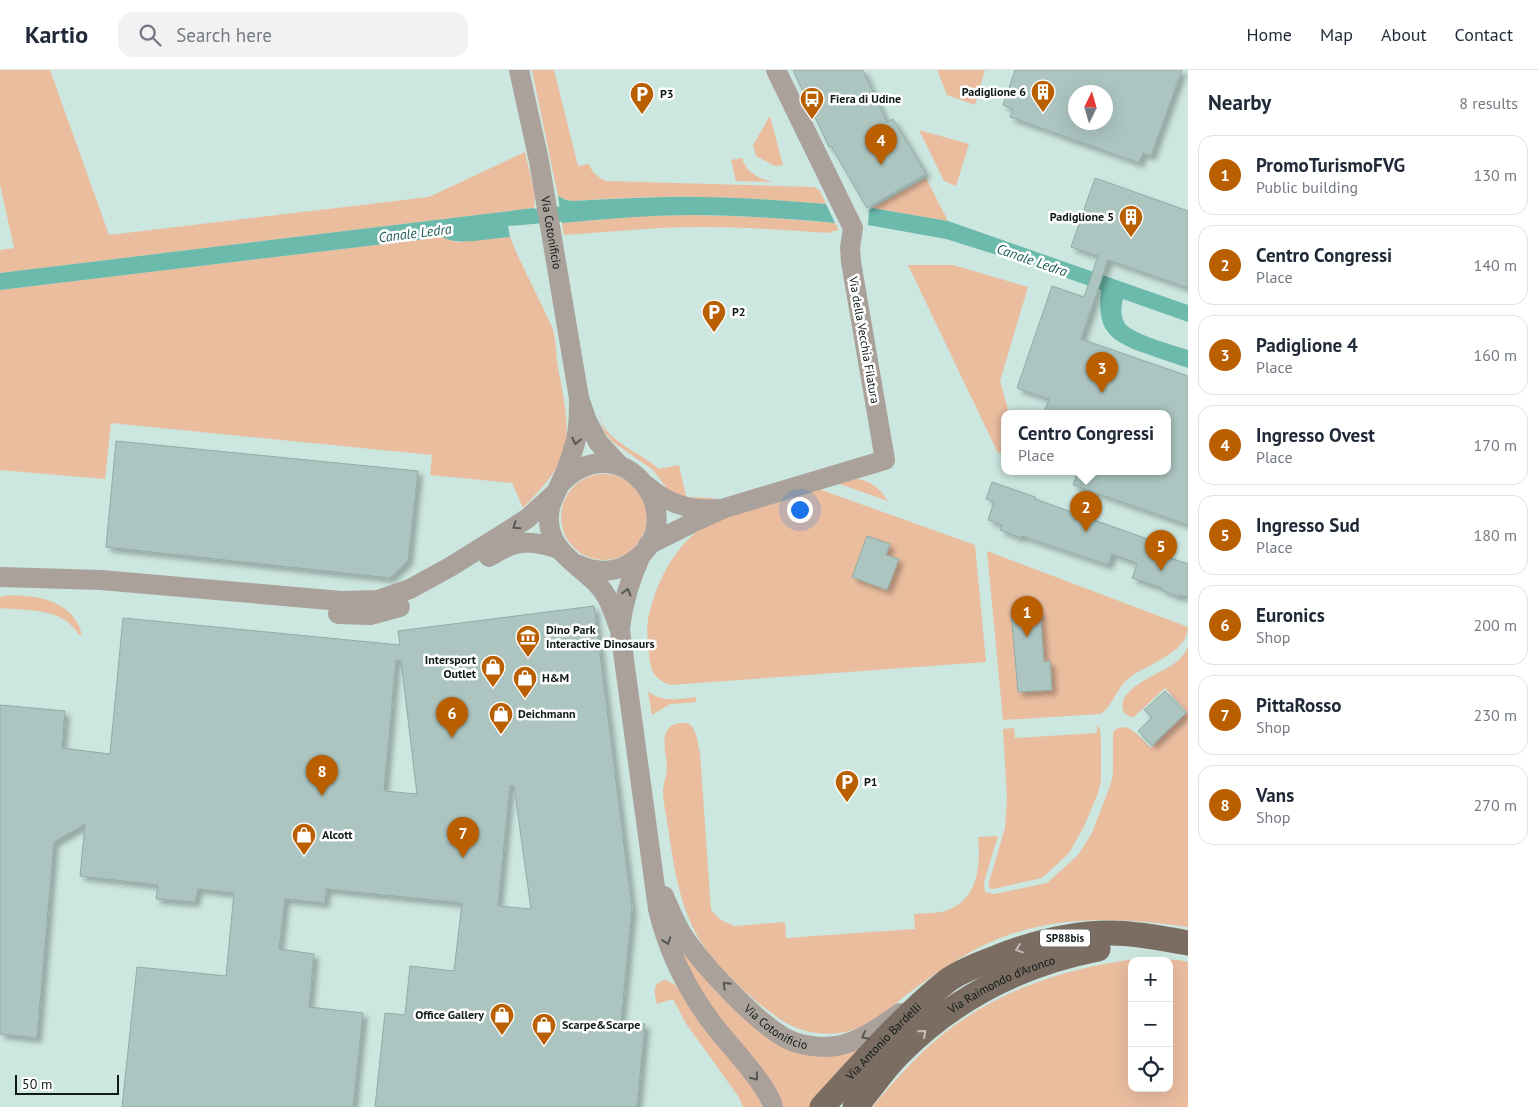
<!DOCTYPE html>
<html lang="en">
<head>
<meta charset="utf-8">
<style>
	:root { --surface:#fff; --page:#f2f2f3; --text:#1f2937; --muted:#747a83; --line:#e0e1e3; --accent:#b95f00 }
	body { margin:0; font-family:"PT Sans",sans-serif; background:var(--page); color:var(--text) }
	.controls { position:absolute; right:15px; bottom:15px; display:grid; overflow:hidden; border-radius:10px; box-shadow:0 5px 20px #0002 }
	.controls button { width:45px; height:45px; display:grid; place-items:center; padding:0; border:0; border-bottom:1px solid var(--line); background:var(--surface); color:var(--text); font:25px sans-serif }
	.compass { position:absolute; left:1068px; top:15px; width:45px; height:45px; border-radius:50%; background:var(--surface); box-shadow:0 5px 20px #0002; rotate:5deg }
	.scale { position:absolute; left:15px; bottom:12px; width:104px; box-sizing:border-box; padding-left:5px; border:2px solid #101a18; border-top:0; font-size:14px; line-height:18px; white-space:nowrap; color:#101a18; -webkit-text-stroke:4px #fff; paint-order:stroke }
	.you { position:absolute; left:799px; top:439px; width:18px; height:18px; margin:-12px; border:4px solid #fff; border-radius:50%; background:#1a73e8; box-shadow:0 0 0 8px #1a73e833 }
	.badge { display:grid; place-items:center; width:32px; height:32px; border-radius:50%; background:var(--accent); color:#fff; font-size:16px; font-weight:700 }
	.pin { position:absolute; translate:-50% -41px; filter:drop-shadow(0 1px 2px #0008) }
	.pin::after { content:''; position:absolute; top:26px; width:18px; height:15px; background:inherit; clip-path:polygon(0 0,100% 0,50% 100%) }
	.popup { position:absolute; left:1001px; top:340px; width:170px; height:65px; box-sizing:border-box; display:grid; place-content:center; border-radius:10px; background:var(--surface); filter:drop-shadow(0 1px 4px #0005); font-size:16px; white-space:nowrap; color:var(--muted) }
	.popup b { font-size:19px; color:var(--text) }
	.popup::after { content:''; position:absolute; left:50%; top:100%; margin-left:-10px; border:10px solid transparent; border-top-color:var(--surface) }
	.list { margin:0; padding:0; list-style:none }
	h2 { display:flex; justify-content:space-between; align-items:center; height:65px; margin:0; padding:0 20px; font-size:21px }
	h2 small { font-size:16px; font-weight:400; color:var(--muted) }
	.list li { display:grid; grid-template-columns:32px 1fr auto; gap:15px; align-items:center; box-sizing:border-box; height:80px; margin:0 10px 10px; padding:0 10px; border:1px solid var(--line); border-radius:15px }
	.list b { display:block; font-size:19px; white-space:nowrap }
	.list p { margin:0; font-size:16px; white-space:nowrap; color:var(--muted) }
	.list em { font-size:16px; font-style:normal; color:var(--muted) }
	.icon { flex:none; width:28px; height:28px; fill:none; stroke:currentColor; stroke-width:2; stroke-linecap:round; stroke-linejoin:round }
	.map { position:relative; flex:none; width:1188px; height:1037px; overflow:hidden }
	header { display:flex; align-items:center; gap:30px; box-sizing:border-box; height:70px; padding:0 25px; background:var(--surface); border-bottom:1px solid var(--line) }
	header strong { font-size:24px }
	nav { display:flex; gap:28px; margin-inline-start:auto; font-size:18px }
	.search { width:350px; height:45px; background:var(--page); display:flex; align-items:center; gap:12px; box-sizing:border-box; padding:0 18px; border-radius:15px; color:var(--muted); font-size:19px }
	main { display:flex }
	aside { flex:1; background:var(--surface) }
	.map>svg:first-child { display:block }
	.green { fill:#eabd9f; fill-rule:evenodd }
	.water { fill:#6bbaac }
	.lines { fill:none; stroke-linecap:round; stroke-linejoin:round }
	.canal { stroke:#6bbaac; stroke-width:15 }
	.building { fill:#acc5c0; stroke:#92aba5; fill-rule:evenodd; filter:url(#shadow) }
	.minor { stroke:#aaa19b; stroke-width:20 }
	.major { stroke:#7c6d63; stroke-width:25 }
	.oneway { stroke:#555753 }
	.oneway2 { stroke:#c4bdb9 }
	.labels { text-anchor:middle; stroke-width:5; stroke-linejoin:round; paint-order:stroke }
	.shield { fill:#fff; stroke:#585f5d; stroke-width:1 }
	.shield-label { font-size:11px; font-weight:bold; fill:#101a18 }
	.poi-label { font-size:12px; font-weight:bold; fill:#101a18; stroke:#fff; text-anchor:start }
	.street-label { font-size:12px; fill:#101a18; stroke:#fff }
	.water-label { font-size:14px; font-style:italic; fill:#1d5e54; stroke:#fff }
</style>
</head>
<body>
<header>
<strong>Kartio</strong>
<div class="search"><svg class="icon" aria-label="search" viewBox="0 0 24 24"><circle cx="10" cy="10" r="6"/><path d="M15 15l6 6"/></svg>Search here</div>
<nav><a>Home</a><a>Map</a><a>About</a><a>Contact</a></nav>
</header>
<main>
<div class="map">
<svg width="1188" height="1037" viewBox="0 0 1188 1037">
	<defs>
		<filter id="shadow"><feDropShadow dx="4.5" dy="4.5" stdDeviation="2.5" flood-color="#0004"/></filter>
	</defs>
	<rect width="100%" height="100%" fill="#cce6e0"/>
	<!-- green -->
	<path class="green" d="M0,0h50l59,165 320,-38 96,-45 10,43 -1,13 -534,65v-23l14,-2 -14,-64z
		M532,0h22l24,96 11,-2c3,9 9,13 17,17l208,6 6,4 6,13c-42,-3 -84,-7 -127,-7 -42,-1 -84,1 -126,4l-6,-1 -9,-4z
		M937,0h48l-10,35 -28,-10z
		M770,46l13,49 -8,1 -19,-10 -3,-11z
		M919,60l50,14 -13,42 -12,-5z
		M742,88c4,15 18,21 31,24l-37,-1 -5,-21z
		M926,108l22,43 -76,-13z
		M694,145l64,2 77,6 3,6 -1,2h-6l-1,2c-43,-3 -86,-6 -129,-6 -46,0 -92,5 -137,8l-2,-12 79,-7z
		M440,165l16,7 54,-5c12,31 29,60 42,90 4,10 4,24 5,34 4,27 15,66 7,92 -8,21 -26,39 -41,55l-11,-25 -82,-8 2,-20 -321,-32 -6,56 -105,-9v-180l426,-51 8,-3z
		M908,195h45l75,22 -28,94 9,32h-4v39l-7,1z
		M598,344c3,6 5,13 9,17 14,16 36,24 52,38l20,-4 7,32 33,1 -27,3 -23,-10 -16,-21 -40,-28 -8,-9z
		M561 447a43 43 0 1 1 86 0a43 43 0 1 1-86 0Z
		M857,409c15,2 23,10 31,22l-54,-19z
		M816,418l159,57 11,117 -316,23c-22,-8 -20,-22 -22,-43 -3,-20 3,-37 10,-56 8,-19 23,-43 40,-55 17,-12 36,-17 56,-24 21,-6 42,-13 62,-19z
		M987,481l201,76c0,26 -43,38 -59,51 -12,9 -18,31 -29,36l-97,6z
		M2,526c32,-2 71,3 80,39h-3c-16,-28 -51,-24 -79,-27v-11z
		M1188,578v279c-59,-9 -119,-12 -177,7 -36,12 -70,35 -101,58 -13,10 -35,30 -51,36 -27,10 -55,7 -79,-9 -25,-16 -68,-56 -82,-82 -20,-34 -25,-77 -31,-116 -1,-9 -4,-19 -4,-29 0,-8 4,-16 4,-24 0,-16 -11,-42 13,-45 17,-3 17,18 20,30l11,157 10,10 13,6 51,-4 1,16 129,-9 -1,-15c10,-1 21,0 31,-3 33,-10 36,-45 33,-74l20,-1 -14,46 1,10 9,2 53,-11 31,-28 14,-22 18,-47 3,-11v-43c14,-14 28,7 38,16l36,-36 -22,-24 -30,28 -4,1 -6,-3c-15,-24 38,-41 50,-51 6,-4 9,-10 13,-15z
		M648,621c13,12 31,8 48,6v5l-26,2 -18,11z
		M1097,655l3,4 1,14v38l-3,12 -14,34 -15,26 -27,25 -49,11 -4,-1v-6l16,-54 2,-30 -4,-69 11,-1 1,10 82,-5z
		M684,875l82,88 104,10 -59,64h-31l-62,-89 -43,-71z
		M1179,890l9,2v145h-316c22,-25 43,-50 69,-71 51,-42 115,-65 181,-75 18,-3 38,-1 57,-1zM1132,891h37v127h-37z
		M666,910l11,6 68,90 15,23 2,8h-19l-5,-11 -51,-71 -14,-26 -16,5c-3,-11 -5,-22 9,-24z"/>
	<!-- water -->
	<path class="water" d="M558,126l8,4 7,1c42,-2 84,-5 126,-4 43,0 85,4 127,7l9,19c-47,-4 -95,-8 -142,-8 -44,0 -87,4 -131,8z
		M534,138l3,15 -29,3 2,11c-14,1 -43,6 -55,4 -14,-2 -14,-9 -29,-2l-426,51v-17z
		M872,138l76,13 240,84v17l-65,-23c-2,8 -3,19 3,26 10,10 47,20 62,25v18c-15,-5 -30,-10 -44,-15 -36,-13 -47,-24 -43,-63l-69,-24 -86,-27 -78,-14 1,-15z"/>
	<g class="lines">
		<!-- canal -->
		<path class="canal" d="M515,148l67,-6"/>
	</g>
	<!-- building -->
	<path class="building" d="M793,0h70l24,52 6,-3 33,55 -59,34 -36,-62 -2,1z
		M1015,0h167l-31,86 -8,-3 -4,10 -129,-46 3,-8 -10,-4zM1076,22h30v30h-30z
		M1095,108l93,33v77l-80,-28 -27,79 107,37v149l-115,-40 5,-14h89v-58h-123l5,-14 -32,-11 35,-102 32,11 14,-41 -27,-9z
		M116,371l302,30 -10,90 -18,17 -284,-31z
		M992,412l43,15v2l115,41 4,4 2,9 32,11v33l-8,-2v2l-19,-7 1,-2 -30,-10 5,-14 -6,-3 -19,-7 -4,11 -86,-29 -1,2 -21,-8 2,-5 -14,-5 6,-18 -8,-3z
		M867,466l23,8 -4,11 13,4 -12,31 -35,-13z
		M594,536l38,302 -11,114 24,2 -8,83h-262l10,-94 20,2 5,-49 44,5 8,-68 -136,-14 -1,14 -40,-4 -6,50 35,5 -5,53 54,6 -10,94h-231l15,-140 89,9 8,-83 -36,-4 -3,13 -39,-3 2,-14 -78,-9 5,-52 -31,18 -17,196 -37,-4v-329l65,6 -3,37 48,6 13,-136 277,27 -2,-14zM396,590h5l16,134 -33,-3zM510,716h4l17,123 -33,-3z
		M1040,540l4,52 6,-1 2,29 -34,2 -7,-80z
		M1165,621l21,22 -34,32 -14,-14 14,-14 -8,-7z"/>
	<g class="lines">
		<!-- minor -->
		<g class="minor">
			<path id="s1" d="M519,0l20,91 40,237 8,23 11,21 22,24"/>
			<path d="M579,328c0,18 0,35 -6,52 -3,11 -7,22 -12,32 -9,18 -16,30 -10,51 7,23 32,35 48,53 11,12 15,29 21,44l38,279c10,43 28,79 54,114 15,20 56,62 61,84"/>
			<path d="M561,413c64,-64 138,43 66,82 -15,8 -33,7 -48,0"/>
			<path d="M647,416c21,18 43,25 71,23"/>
			<path d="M648,475l46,-23 31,-14 160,-48 -34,-198 -1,-14 3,-20 -77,-158"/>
			<path d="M489,487c26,-17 41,-18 70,-8"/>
			<path d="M0,507l101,3 240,21 37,-1 32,-11 40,-22 58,-36 20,-13 25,-23"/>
			<path d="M338,544l32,1 30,-8"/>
			<path d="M620,558c3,-26 10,-49 21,-73"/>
			<path id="s2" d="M664,826c6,14 12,29 20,41 19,28 79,94 110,105 13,4 29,6 42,4 24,-4 44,-19 64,-33"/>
		</g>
		<!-- major -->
		<g class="major">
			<path id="s3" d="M822,1037c40,-43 79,-89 125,-126 13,-10 33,-17 48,-23 45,-18 96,-30 144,-23 17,2 33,5 49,8"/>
			<path id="s4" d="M855,1037c15,-17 28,-37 44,-53 55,-56 122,-90 199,-105"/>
		</g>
	</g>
	<!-- one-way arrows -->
	<defs><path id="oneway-chevron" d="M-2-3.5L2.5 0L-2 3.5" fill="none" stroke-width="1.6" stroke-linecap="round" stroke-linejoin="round" transform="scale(1.25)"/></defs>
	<g class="oneway">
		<use href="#oneway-chevron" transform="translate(576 371) rotate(103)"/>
		<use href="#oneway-chevron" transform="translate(516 456) rotate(146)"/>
		<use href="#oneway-chevron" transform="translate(627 522) rotate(-75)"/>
		<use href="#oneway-chevron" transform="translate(667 871) rotate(71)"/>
		<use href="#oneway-chevron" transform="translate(726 915) rotate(-135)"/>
		<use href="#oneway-chevron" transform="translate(865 966) rotate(153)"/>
		<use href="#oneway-chevron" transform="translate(755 1007) rotate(51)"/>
	</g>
	<g class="oneway2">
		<use href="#oneway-chevron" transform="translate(1019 879) rotate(161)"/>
		<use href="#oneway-chevron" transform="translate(923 963) rotate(-41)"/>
	</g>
	<!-- icons -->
	<defs>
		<symbol id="building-pin" viewBox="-11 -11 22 30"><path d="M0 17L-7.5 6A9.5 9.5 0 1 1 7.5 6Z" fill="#b95f00" stroke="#fff"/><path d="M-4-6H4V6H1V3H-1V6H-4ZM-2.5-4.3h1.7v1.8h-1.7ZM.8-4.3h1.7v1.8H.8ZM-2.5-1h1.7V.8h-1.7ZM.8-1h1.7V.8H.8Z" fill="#fff"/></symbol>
		<symbol id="parking-pin" viewBox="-11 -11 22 30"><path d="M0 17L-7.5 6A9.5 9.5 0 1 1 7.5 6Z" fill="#b95f00" stroke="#fff"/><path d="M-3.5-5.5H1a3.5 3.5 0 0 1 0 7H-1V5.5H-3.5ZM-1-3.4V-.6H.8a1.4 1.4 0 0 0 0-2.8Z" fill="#fff"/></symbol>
		<symbol id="bus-pin" viewBox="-11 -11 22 30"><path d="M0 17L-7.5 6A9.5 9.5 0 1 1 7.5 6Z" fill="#b95f00" stroke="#fff"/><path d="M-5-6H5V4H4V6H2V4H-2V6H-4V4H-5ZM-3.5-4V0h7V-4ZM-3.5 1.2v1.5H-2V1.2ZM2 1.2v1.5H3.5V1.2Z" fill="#fff"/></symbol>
		<symbol id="museum-pin" viewBox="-11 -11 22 30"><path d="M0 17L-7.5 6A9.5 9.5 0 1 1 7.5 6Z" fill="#b95f00" stroke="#fff"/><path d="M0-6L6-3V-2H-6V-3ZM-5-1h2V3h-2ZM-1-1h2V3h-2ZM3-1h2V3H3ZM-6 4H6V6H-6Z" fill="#fff"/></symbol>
		<symbol id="shop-pin" viewBox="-11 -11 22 30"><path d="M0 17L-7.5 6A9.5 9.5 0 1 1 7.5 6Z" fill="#b95f00" stroke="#fff"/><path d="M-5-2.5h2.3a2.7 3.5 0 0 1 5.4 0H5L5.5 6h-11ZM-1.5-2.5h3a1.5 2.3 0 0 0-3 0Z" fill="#fff"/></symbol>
	</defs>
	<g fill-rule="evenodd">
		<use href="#building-pin" x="1029" y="8" width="28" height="38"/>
		<use href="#parking-pin" x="628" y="10" width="28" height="38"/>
		<use href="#bus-pin" x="798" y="15" width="28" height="38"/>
		<use href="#building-pin" x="1117" y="133" width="28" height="38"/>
		<use href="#parking-pin" x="700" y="228" width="28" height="38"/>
		<use href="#museum-pin" x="514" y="553" width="28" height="38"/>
		<use href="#shop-pin" x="479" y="583" width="28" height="38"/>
		<use href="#shop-pin" x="511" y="594" width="28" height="38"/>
		<use href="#shop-pin" x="487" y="630" width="28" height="38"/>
		<use href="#parking-pin" x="833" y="698" width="28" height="38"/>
		<use href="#shop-pin" x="290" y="751" width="28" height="38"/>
		<use href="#shop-pin" x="488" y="931" width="28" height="38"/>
		<use href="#shop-pin" x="530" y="941" width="28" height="38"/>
	</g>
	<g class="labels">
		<!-- shield labels -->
		<rect class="shield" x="1040" y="859.5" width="50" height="17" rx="4"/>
		<g class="shield-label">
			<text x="1065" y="872">SP88bis</text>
		</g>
		<!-- poi labels -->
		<g class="poi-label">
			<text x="1026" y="26" text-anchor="end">Padiglione 6</text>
			<text x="660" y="28">P3</text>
			<text x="830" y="33">Fiera di Udine</text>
			<text x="1114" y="151" text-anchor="end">Padiglione 5</text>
			<text x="732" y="246">P2</text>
			<text x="546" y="564">Dino Park<tspan x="546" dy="14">Interactive Dinosaurs</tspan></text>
			<text x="476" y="594" text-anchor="end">Intersport<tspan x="476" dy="14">Outlet</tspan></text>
			<text x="542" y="612">H&amp;M</text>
			<text x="518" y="648">Deichmann</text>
			<text x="864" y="716">P1</text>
			<text x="322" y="769">Alcott</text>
			<text x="484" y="949" text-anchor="end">Office Gallery</text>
			<text x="562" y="959">Scarpe&amp;Scarpe</text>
		</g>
		<!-- street labels -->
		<g class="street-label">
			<text dy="4" stroke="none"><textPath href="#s1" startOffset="166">Via Cotonificio</textPath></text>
			<text transform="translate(864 270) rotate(80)" y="4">Via della Vecchia Filatura</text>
			<text dy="4" stroke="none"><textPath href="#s4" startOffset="194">Via Raimondo d'Aronco</textPath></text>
			<text dy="4" stroke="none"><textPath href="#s2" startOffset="176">Via Cotonificio</textPath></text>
			<text dy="4" stroke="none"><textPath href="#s3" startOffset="90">Via Antonio Bardelli</textPath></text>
		</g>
		<!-- water labels -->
		<g class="water-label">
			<text transform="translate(415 163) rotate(-7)" y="5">Canale Ledra</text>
			<text transform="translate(1032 190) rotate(19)" y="5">Canale Ledra</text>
		</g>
	</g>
</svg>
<div class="controls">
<button>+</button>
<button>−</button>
<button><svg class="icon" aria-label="locate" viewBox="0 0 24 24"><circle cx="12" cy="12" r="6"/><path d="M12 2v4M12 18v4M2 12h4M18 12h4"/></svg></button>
</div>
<svg class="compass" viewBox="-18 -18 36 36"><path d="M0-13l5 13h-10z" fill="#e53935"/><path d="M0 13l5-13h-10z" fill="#747a83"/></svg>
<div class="scale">50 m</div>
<div class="you"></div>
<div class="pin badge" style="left:1027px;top:567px">1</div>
<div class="pin badge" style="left:1086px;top:462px">2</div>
<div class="popup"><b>Centro Congressi</b>Place</div>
<div class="pin badge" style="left:1102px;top:323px">3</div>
<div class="pin badge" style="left:881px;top:95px">4</div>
<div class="pin badge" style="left:1161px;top:501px">5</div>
<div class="pin badge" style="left:452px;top:668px">6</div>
<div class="pin badge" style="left:463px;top:788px">7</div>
<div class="pin badge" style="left:322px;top:726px">8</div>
</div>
<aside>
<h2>Nearby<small>8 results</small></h2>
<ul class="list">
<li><span class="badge">1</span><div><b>PromoTurismoFVG</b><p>Public building</p></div><em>130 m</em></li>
<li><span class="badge">2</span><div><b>Centro Congressi</b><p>Place</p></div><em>140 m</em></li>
<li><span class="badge">3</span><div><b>Padiglione 4</b><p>Place</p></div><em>160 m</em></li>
<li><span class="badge">4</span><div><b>Ingresso Ovest</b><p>Place</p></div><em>170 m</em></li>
<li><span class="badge">5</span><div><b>Ingresso Sud</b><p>Place</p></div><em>180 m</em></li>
<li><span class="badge">6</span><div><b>Euronics</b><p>Shop</p></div><em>200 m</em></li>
<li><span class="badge">7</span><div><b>PittaRosso</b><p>Shop</p></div><em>230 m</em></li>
<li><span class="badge">8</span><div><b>Vans</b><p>Shop</p></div><em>270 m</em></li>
</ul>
</aside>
</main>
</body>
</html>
